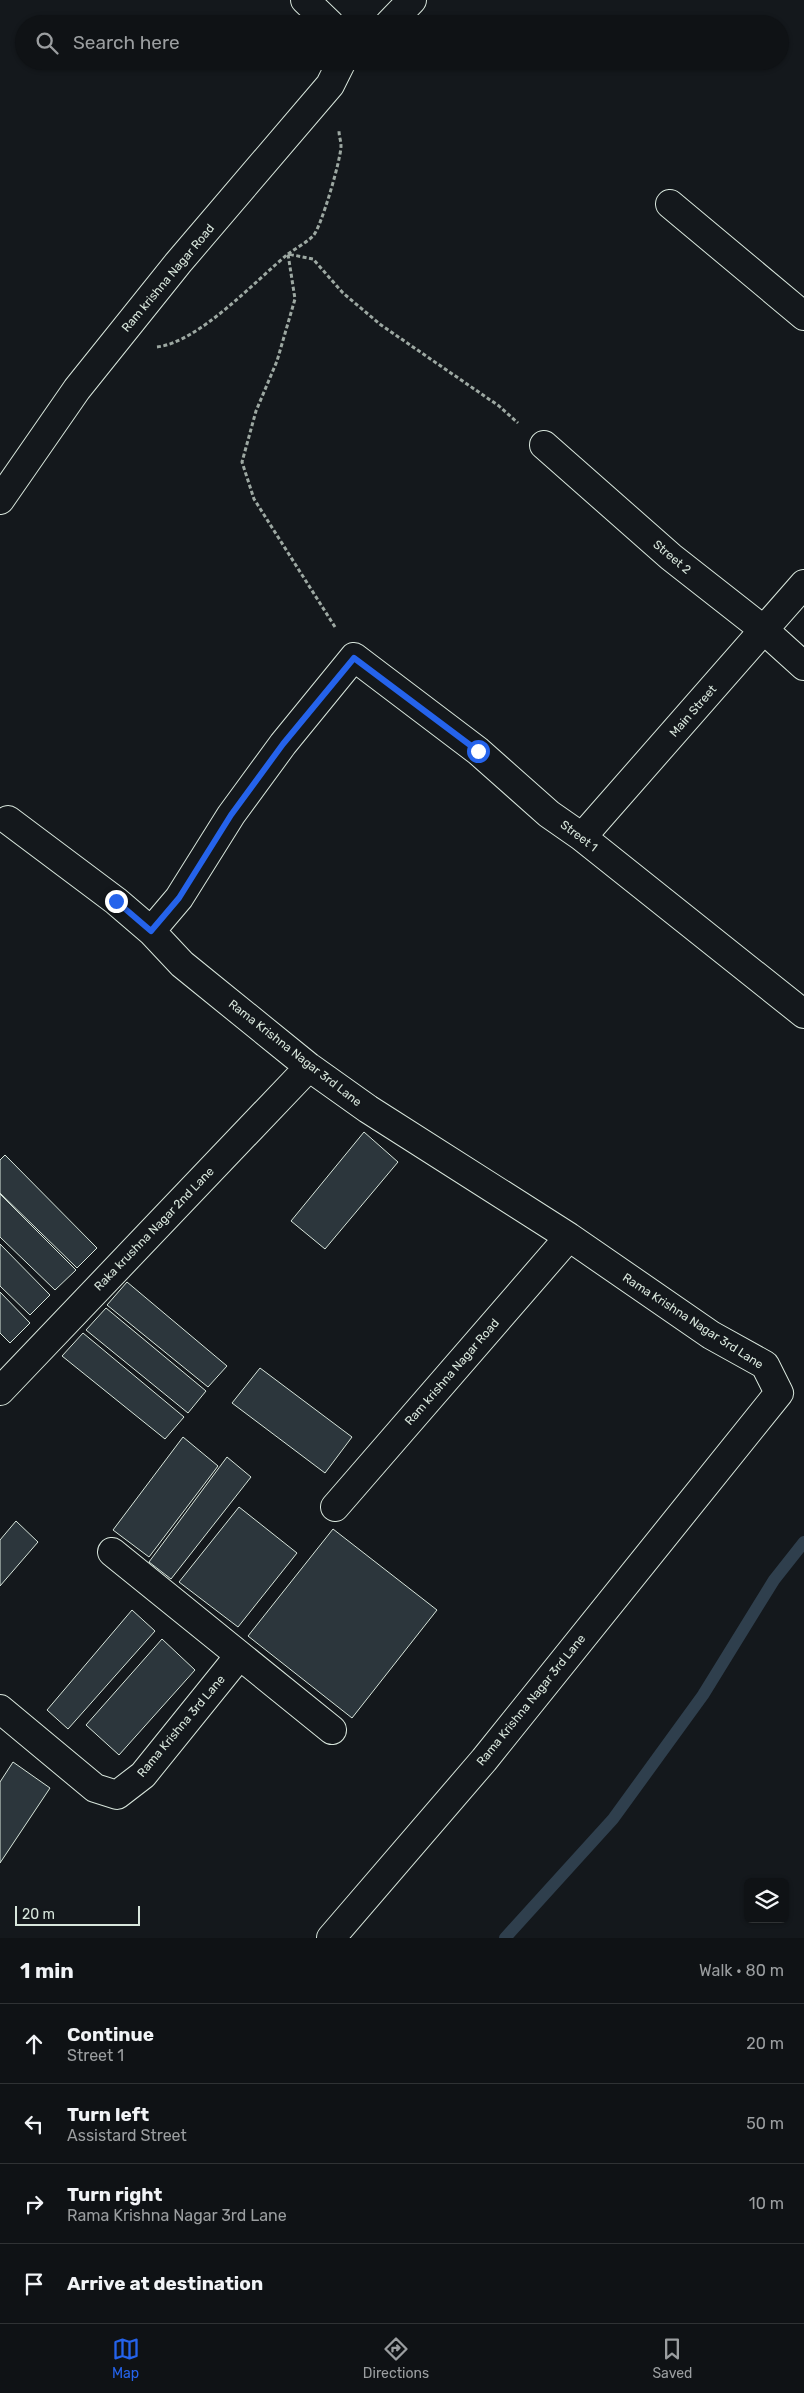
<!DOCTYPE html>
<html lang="en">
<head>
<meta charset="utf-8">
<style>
	:root { --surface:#0f1215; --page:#181b1e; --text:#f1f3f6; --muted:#9b9ea0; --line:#2f3234; --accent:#2563eb }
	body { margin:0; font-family:Rubik,sans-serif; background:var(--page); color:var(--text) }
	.controls { position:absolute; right:15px; bottom:15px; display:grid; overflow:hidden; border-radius:8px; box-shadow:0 1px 4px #0004 }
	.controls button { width:45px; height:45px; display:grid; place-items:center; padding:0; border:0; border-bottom:1px solid var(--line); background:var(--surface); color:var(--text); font:25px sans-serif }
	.scale { position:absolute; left:15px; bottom:12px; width:125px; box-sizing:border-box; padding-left:5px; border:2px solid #d8e6dc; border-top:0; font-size:14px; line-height:18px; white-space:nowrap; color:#d8e6dc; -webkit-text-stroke:4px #14181c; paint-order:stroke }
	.stop { position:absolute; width:15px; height:15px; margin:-11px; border:4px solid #2563eb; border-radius:50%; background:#fff }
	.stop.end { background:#2563eb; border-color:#fff; box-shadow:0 1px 5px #0008 }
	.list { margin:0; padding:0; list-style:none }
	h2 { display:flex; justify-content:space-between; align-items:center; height:65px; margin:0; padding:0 20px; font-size:21px }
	h2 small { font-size:16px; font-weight:400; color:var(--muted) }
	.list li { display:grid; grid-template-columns:32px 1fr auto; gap:15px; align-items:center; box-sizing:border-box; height:80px; padding:0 20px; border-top:1px solid var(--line) }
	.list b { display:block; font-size:19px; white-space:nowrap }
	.list p { margin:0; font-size:16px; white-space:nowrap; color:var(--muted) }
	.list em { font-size:16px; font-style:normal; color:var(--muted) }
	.icon { flex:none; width:28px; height:28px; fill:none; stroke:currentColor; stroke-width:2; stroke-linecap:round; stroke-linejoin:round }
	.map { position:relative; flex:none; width:804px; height:1938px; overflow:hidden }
	.search { position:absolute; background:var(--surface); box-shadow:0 1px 4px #0004; left:15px; right:15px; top:15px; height:55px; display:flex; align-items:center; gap:12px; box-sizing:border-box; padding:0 18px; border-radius:28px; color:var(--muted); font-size:19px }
	.sheet { height:385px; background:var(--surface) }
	nav { display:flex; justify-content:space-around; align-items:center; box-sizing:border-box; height:70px; border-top:1px solid var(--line); background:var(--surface); font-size:14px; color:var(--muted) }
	nav a { display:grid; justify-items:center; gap:2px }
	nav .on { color:var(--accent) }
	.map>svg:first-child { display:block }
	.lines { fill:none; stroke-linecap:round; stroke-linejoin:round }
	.stream { stroke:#2f3f4d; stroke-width:12 }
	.building { fill:#2c363c; stroke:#d8e6dc }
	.street-casing { stroke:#d8e6dc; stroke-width:30 }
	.path { stroke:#9da8a2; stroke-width:3; stroke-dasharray:4 2.5; stroke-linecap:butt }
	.street { stroke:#14181c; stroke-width:28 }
	.route { stroke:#2563eb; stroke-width:6 }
	.labels { text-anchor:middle; stroke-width:4; stroke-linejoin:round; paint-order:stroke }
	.street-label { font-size:12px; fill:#d8e6dc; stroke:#14181c }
</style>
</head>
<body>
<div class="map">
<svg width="804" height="1938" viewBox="0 0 804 1938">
	<rect width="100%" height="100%" fill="#14181c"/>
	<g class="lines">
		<!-- stream -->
		<path class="stream" d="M505,1938l108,-119 90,-124 71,-115 30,-38"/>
	</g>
	<!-- building -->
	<path class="building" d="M364,1132l34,30 -73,87 -34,-28z
		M5,1155l92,93 -20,20 -77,-75v-33z
		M0,1194l76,76 -21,20 -55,-53z
		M0,1244l50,51 -20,20 -30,-29z
		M127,1282l100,84 -19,21 -101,-82z
		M0,1292l30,31 -20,20 -10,-10z
		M106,1308l100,83 -18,22 -102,-83z
		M83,1333l101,84 -19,22 -103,-83z
		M260,1368l92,69 -27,36 -93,-70z
		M183,1437l35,29 -69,91 -36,-27z
		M227,1457l24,20 -80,102 -22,-17z
		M239,1507l58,46 -59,74 -59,-45z
		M16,1521l22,21 -38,44v-46z
		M333,1529l104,81 -85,108 -104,-82z
		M132,1610l23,21 -87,98 -21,-19z
		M162,1639l33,31 -76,85 -33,-30z
		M13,1762l37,26 -50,75v-81z"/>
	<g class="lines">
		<defs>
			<path id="street" d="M305,0l25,24
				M389,24l23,-24
				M670,204l134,112
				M544,445l127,112 93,73 40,36
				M0,500l77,-111 101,-126 152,-178 12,-24
				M8,820l108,81 35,30 31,33 127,103 59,42 201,128 142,98 54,30 14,28 -295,367 -153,178
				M582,837l222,-253
				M151,931l28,-33 52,-83 52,-71 71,-87 124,94 71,63 33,23 222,177
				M0,1391l309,-324
				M335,1507l234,-270
				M112,1552l220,178
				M0,1709l95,79 22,7 26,-20 96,-119"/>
		</defs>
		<!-- street casing -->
		<use href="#street" class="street-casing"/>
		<!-- path -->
		<path class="path" d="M157,347c42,-5 98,-66 131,-93 8,-6 18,-11 25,-18 8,-8 28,-77 28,-90 0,-5 -2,-10 -2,-15
			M335,627l-81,-128 -12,-37 14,-51 21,-50 18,-62 -7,-45 25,5 30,34 38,32 118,81 19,17"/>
		<!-- street -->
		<use href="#street" class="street"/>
	</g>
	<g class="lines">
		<!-- route -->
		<path class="route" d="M116,901l35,30 28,-33 52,-83 52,-71 71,-86 124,93"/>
	</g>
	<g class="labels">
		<!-- street labels -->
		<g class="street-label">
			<text transform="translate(168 278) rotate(-50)" y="4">Ram krishna Nagar Road</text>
			<text transform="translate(672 557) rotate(40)" y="4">Street 2</text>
			<text transform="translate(693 711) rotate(-49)" y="4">Main Street</text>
			<text transform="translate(579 836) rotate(37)" y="4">Street 1</text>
			<text transform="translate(295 1053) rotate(38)" y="4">Rama Krishna Nagar 3rd Lane</text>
			<text transform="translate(154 1229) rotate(-46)" y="4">Raka krushna Nagar 2nd Lane</text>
			<text transform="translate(693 1321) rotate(33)" y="4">Rama Krishna Nagar 3rd Lane</text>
			<text transform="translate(452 1372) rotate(-49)" y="4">Ram krishna Nagar Road</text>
			<text transform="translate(531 1700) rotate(-51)" y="4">Rama Krishna Nagar 3rd Lane</text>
			<text transform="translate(181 1726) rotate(-50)" y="4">Rama Krishna 3rd Lane</text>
		</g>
	</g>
</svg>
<div class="controls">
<button><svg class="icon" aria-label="layers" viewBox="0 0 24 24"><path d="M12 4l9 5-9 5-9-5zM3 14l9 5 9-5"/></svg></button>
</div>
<div class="scale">20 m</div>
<div class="stop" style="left:478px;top:751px"></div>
<div class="stop end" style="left:116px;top:901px"></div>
<div class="search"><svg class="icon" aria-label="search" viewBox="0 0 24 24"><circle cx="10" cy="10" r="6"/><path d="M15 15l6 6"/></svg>Search here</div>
</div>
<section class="sheet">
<h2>1 min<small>Walk · 80 m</small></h2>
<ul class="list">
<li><svg class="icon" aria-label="ahead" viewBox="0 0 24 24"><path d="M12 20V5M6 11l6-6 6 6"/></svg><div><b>Continue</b><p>Street 1</p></div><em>20 m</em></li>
<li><svg class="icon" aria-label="left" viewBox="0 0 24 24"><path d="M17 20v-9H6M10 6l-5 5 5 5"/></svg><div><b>Turn left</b><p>Assistard Street</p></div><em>50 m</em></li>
<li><svg class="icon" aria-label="right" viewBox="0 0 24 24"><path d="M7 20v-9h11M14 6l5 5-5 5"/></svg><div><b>Turn right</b><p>Rama Krishna Nagar 3rd Lane</p></div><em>10 m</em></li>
<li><svg class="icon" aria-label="arrive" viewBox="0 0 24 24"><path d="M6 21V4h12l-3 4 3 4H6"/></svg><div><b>Arrive at destination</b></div></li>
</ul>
</section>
<nav>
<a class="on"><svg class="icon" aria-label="map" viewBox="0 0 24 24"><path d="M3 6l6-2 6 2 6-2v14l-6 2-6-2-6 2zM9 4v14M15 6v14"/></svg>Map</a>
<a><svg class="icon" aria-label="directions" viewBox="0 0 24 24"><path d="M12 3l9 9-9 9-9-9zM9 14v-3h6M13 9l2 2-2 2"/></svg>Directions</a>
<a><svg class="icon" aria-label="saved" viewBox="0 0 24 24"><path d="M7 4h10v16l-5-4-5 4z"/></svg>Saved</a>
</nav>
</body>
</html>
